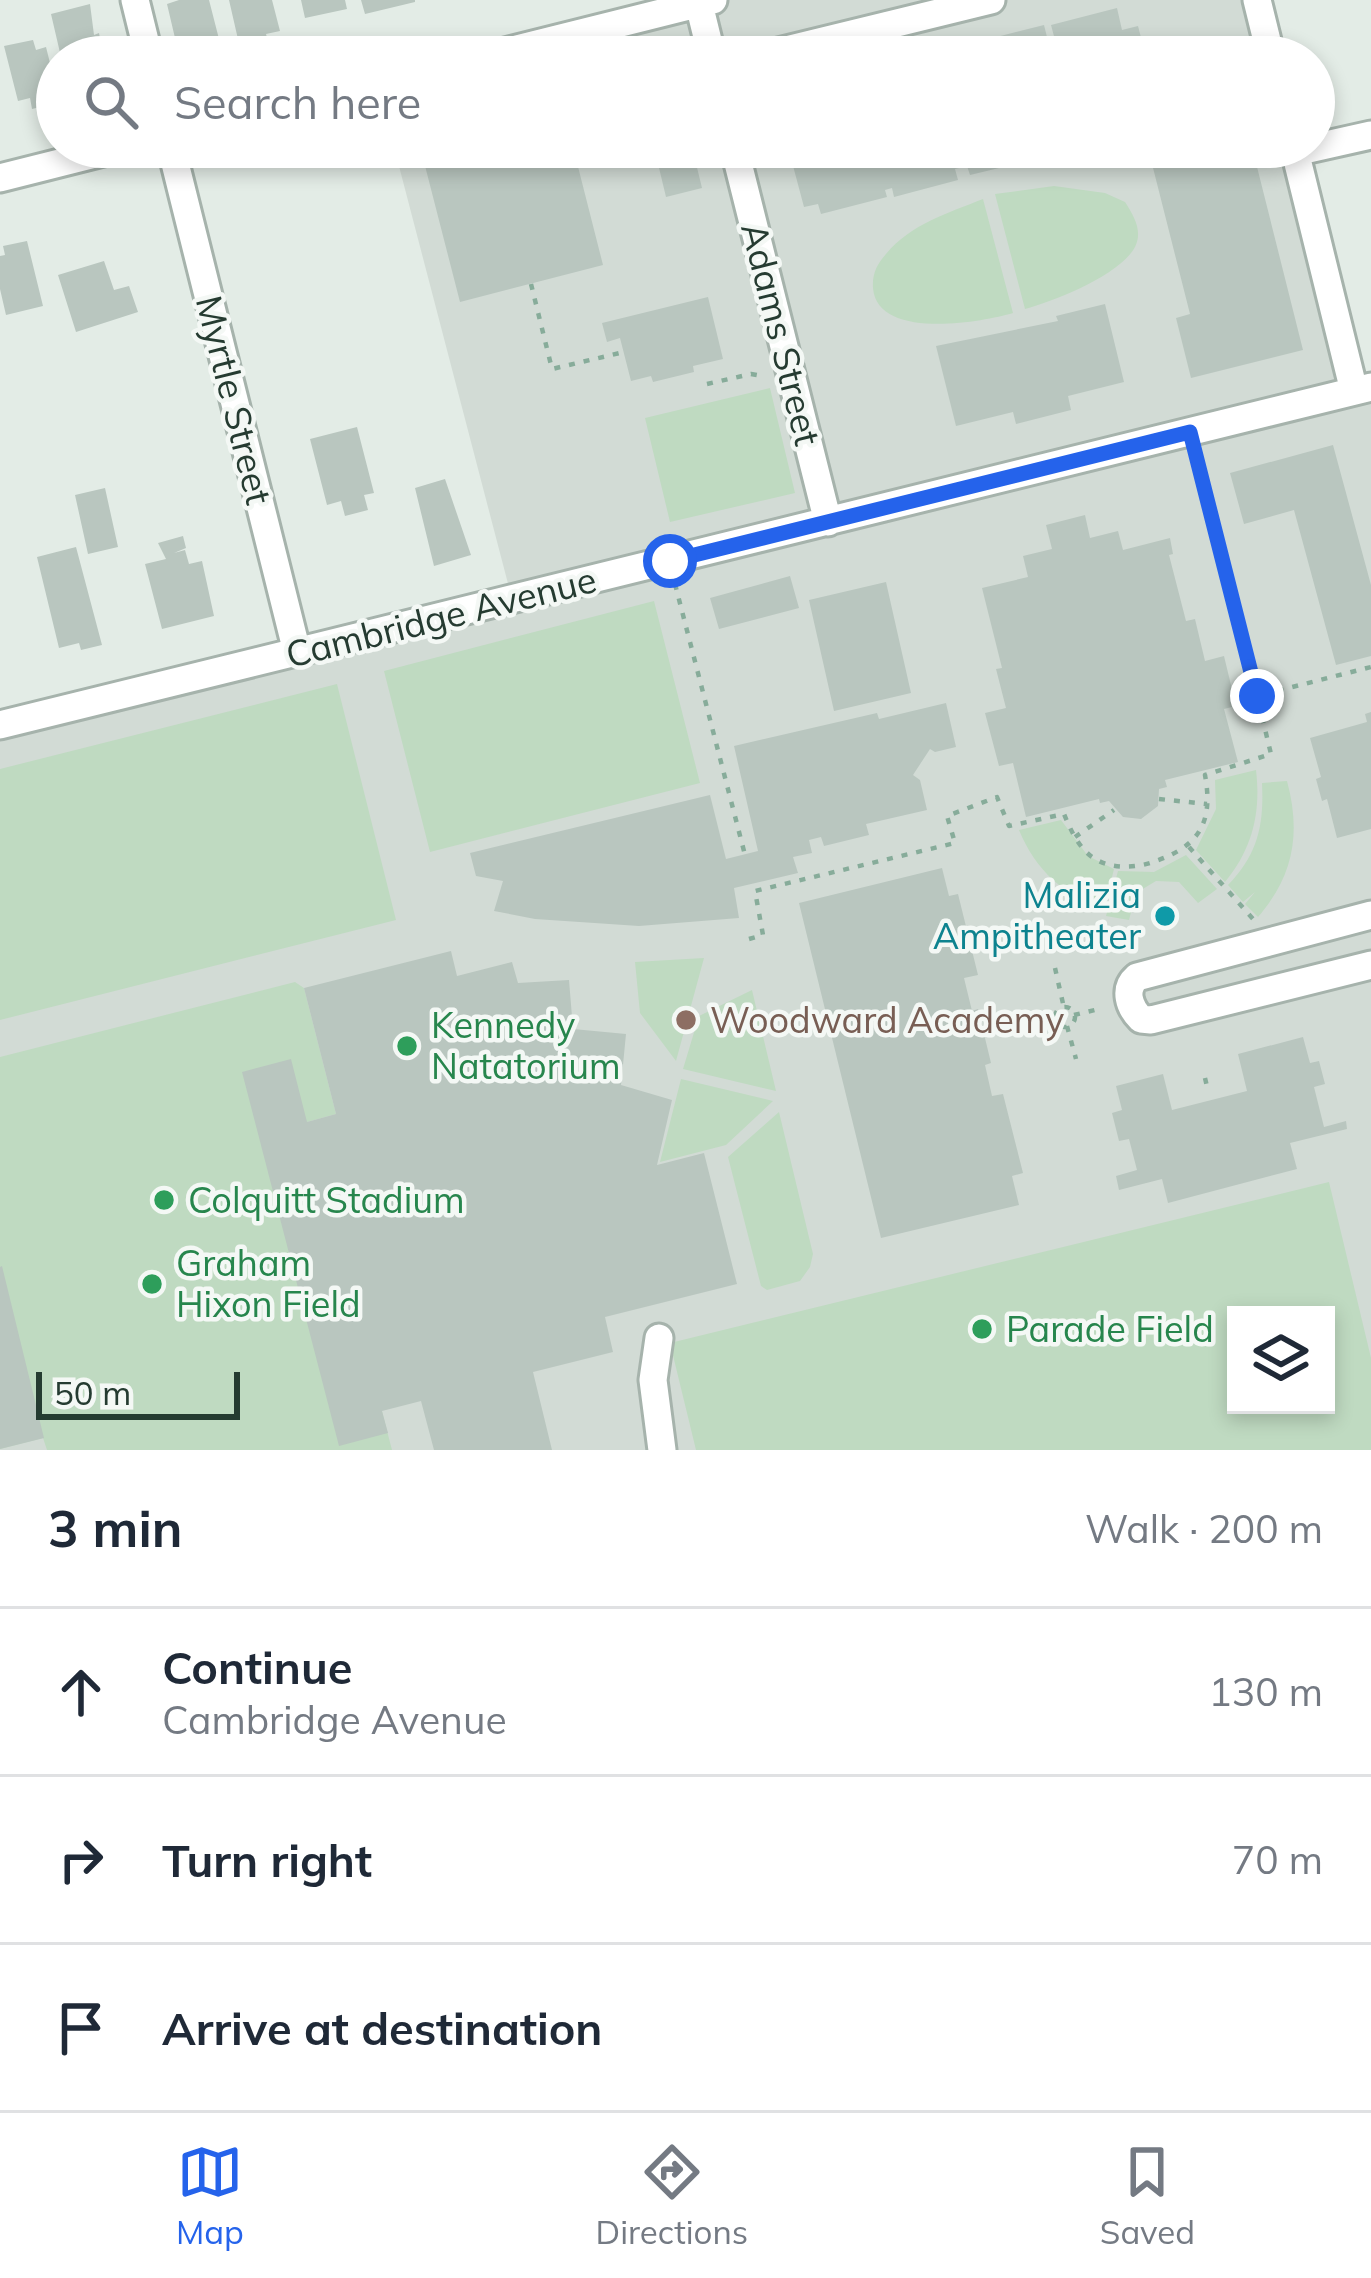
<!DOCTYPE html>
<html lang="en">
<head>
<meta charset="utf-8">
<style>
	:root { --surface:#fff; --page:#f2f2f3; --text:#1f2937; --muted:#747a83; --line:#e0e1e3; --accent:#2563eb }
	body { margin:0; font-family:Mulish,sans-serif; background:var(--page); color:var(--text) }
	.controls { position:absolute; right:36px; bottom:36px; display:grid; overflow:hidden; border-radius:0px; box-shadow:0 6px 18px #0003 }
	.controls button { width:108px; height:108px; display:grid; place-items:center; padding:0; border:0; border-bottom:3px solid var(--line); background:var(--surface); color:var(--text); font:60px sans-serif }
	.scale { position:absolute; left:36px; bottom:30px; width:204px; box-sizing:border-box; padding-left:12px; border:6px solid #253b31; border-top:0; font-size:33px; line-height:42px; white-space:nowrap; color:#253b31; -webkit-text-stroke:9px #f4f8f5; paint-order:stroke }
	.stop { position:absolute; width:36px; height:36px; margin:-27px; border:9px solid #2563eb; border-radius:50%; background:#fff }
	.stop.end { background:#2563eb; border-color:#fff; box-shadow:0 3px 12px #0008 }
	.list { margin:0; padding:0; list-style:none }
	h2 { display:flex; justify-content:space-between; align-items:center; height:156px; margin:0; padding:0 48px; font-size:51px }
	h2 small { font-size:39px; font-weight:400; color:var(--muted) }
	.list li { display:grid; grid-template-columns:78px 1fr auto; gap:36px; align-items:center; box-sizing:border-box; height:168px; padding:0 48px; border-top:3px solid var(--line) }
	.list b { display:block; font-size:45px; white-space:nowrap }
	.list p { margin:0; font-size:39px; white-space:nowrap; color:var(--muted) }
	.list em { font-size:39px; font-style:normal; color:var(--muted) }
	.icon { flex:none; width:66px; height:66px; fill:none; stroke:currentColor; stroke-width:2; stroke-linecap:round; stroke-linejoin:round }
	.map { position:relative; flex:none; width:1371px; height:1450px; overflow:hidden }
	.search { position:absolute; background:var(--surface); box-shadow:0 6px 18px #0003; left:36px; right:36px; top:36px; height:132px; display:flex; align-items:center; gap:30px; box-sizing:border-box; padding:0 42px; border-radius:66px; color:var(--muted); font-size:45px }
	.sheet { height:660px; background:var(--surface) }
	nav { display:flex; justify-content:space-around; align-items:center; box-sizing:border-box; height:168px; border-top:3px solid var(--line); background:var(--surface); font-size:33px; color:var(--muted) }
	nav a { display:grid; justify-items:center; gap:6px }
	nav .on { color:var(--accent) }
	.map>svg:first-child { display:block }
	.built { fill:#d2dbd5; fill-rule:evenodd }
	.green { fill:#bfdac1; fill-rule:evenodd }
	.building { fill:#b9c6bf }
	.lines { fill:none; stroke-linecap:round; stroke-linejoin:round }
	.minor-casing { stroke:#a6b3ac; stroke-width:33 }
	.path { stroke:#87ac9a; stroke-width:4.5; stroke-dasharray:6 9; stroke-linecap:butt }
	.minor { stroke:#fff; stroke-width:27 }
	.route { stroke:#2563eb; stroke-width:15 }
	.culture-dot { fill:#0f9aa8; stroke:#f4f8f5; stroke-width:4.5 }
	.education-dot { fill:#8d6e63; stroke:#f4f8f5; stroke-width:4.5 }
	.leisure-dot { fill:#2e9e5b; stroke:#f4f8f5; stroke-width:4.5 }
	.labels { text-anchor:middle; stroke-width:9; stroke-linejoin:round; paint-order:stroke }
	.street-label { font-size:36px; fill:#253b31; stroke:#f4f8f5 }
	.culture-label { font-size:36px; fill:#0d838f; stroke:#f4f8f5; text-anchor:end }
	.education-label { font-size:36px; fill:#785e54; stroke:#f4f8f5; text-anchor:start }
	.leisure-label { font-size:36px; fill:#27864d; stroke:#f4f8f5; text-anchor:start }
</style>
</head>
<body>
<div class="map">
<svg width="1371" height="1450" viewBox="0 0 1371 1450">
	<rect width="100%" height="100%" fill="#e3ece6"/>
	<!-- built -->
	<path class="built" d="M713,0h544l14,57h-786z
		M394,147h900l60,243 17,-3v1063h-1371v-725l512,-126zM1236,1315h90v90h-90z"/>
	<!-- green -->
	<path class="green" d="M1054,186l51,7 20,9c9,14 18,29 10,45 -15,28 -80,54 -110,62l-30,-115z
		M983,199l30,114c-34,10 -136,27 -140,-25 -1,-14 4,-24 13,-34 25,-30 62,-41 97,-55z
		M770,388l25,105 -125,29 -25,-104z
		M654,601l46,182 -270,69 -46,-181z
		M337,684l59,236 -396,100v-251z
		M1256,770c5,42 -3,78 -31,112l-29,-32 20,-41 -1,-29z
		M1287,781c14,52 7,94 -29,136l-13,-13 10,-12 -12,10 -15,-17c30,-31 36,-60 34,-102z
		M1061,820l27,36 26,13 -10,41c-41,-16 -68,-39 -85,-80z
		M1186,855l31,34 -19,14 -19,-21 -23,-1 -20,12 -7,27 -23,-4 12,-45 36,1z
		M704,958l-28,103 -36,-48 -5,-51z
		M295,982l9,6 32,126 -29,8 85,328h-345l-4,-12 -43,11v-392z
		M752,990l24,101 -93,-22 16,-53z
		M681,1079l92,22 -47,44 -66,17z
		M779,1112l34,142 -3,13 -10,14 -33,9 -6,-4 -33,-129z
		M1329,1182l42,176v92h-675l-26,-107zM1236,1315h90v90h-90z"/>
	<!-- building -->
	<path class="building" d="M179,0h30l10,39 9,-2 5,20h-38l-1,-5 -15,3 -12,-51z
		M229,0h43l8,31 -14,3 2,7 -28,7z
		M301,0h44l2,9 -42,9z
		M361,0h54v2l-50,12z
		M90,4l4,31 5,-2 3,16 -4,1 1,7h-38l-10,-43z
		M1117,8l5,22 16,-4 8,31h-165l-4,-15 67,-17 4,16 7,-1 -4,-15z
		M33,40l3,10 10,-3 11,44 -4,2 3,10 -24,6 -2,-11 -12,3 -14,-55z
		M467,147h106l30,118 -143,37 -37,-144z
		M654,147h38l10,41 -36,9z
		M788,147h292l1,2 -71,18 -2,-11 -12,2 3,10 -29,7 -3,-9 -12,3 3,11 -64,17 -2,-9 -7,2 2,7 -66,17 -3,-10 -14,3z
		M1167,147h85l51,203 -112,28 -15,-60 14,-4 -41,-162z
		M27,241l16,65 -37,9 -6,-26v-33l5,-1 -2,-9z
		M104,261l10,29 15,-4 9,26 -62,20 -18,-57z
		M708,297l15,62 -30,7 1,6 -41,10 -2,-6 -20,5 -11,-43 -13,4 -5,-19z
		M1105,304l19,78 -56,14 3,14 -55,14 -3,-12 -57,14 -20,-80 122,-25 -2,-5z
		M357,427l17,66 -10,2 4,15 -23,6 -4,-15 -14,4 -17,-66z
		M1333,445l38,140v71l-35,9 -42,-155 -50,14 -14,-51z
		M445,479l26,76 -37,11 -19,-78z
		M105,488l13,59 -30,7 -13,-59z
		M1085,515l5,23 28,-7 5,19 47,-12 3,16 -4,1 17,66 9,-2 10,42 19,-5 12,50 -12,3 14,53 -73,18 2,7 -8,2 -1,17 -17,13 -18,-2 -14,-16 -9,2 -1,-4 -73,18 -13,-54 -14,3 -14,-53 21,-5 -10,-39 6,-1 -20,-80 46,-11 -5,-21 29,-7 -6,-24z
		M183,536l3,12 -12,5 11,-3 4,14 13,-3 12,55 -52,13 -17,-65 21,-5 -8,-16z
		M76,547l26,98 -21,5 -2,-7 -20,5 -22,-91z
		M790,576l9,32 -80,21 -9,-31z
		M886,582l25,111 -77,18 -25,-111z
		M946,703l10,44 -21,5 -5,-3 -17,26 7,5 7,30 -61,14 3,11 -45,11 -3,-9 -12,3 3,13 -19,4 5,16 -64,15 5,30 -100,8 -104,-7 -41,-8 9,-30 -27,-5 -6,-23 240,-58 16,64 32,-8 -24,-105 143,-33 2,6z
		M1371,712v117l-34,9 -10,-39 -5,2 -6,-22 5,-2 -11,-39 57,-16 -2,-8z
		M942,868l7,28 9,-2 20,81 -14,3 8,33 6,-2 13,54 -6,2 7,31 11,-2 20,79 -11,3 7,29 -138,33 -82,-335z
		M451,951l6,25 55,-14 6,21 51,-3 4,49 53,5 -5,51 51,15 -15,65 47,-12 33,131 -132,33 8,35 -80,20 19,78h-118l-13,-49 -39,10 6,22 -49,13 -97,-374 49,-13 16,63 29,-8 -32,-126z
		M1303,1037l7,26 9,-2 6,23 -11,3 10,40 22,-6 1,8 -57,14 7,26 -129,34 -6,-24 -43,11 -3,-14 21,-6 -8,-31 -10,2 -7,-28 10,-3 -6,-24 47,-12 9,36 75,-19 -9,-37z
		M2,1266l42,172 -44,11v-182z"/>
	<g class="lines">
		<defs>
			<path id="minor" d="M135,0l14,57
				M698,0l14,57
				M1257,0l14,57
				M485,57l228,-57
				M758,57l233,-57
				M171,147l126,505
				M734,147l94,375
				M1294,147l60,244
				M1295,152l76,-17
				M0,178l123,-31
				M0,725l1371,-338
				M1371,915l-234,62c-14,12 -8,30 4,42l10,1 220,-55
				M659,1338l-6,42 9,70"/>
		</defs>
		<!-- minor casing -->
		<use href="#minor" class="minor-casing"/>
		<!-- path -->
		<path class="path" d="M531,284l21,85 72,-17
			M707,384l44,-10 11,2
			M1196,455l61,241 114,-29
			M675,584l70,271
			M1159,799l48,5
			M1075,837l39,-27
			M1189,847l64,72
			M749,939l14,-4 -8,-44 200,-48 -8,-27 50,-19 12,29 55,-12c7,17 16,37 33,46 16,9 39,8 56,2 45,-15 61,-38 52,-87l66,-21 -14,-58
			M1055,968l9,40
			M1055 1017a10 10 0 1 1 20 0a10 10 0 1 1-20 0Z
			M1074,1015l29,-7
			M1067,1026l9,33
			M1010,1031l46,-12
			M1205,1078l3,13"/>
		<!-- minor -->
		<use href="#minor" class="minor"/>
	</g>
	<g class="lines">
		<!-- route -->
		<path class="route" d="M670,561l520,-129 67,264"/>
	</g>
	<!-- markers -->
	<circle class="culture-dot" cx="1165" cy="916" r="12"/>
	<circle class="education-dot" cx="686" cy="1020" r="12"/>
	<g class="leisure-dot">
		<circle cx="407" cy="1046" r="12"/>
		<circle cx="164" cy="1200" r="12"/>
		<circle cx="152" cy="1284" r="12"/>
		<circle cx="982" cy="1329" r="12"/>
	</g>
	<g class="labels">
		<!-- street labels -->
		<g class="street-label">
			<text transform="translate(781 334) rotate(76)" y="13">Adams Street</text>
			<text transform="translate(234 400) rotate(76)" y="13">Myrtle Street</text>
			<text transform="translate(441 617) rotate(-14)" y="13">Cambridge Avenue</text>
		</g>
		<!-- culture labels -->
		<g class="culture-label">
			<text x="1141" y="908">Malizia<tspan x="1141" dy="41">Ampitheater</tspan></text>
		</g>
		<!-- education labels -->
		<g class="education-label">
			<text x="710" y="1033">Woodward Academy</text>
		</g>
		<!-- leisure labels -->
		<g class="leisure-label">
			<text x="431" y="1038">Kennedy<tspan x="431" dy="41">Natatorium</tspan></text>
			<text x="188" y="1213">Colquitt Stadium</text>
			<text x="176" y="1276">Graham<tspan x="176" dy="41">Hixon Field</tspan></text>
			<text x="1006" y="1342">Parade Field</text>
		</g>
	</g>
</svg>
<div class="controls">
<button><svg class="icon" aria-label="layers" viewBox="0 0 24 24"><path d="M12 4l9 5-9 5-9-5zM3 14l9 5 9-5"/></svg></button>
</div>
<div class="scale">50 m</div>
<div class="stop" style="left:670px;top:561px"></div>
<div class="stop end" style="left:1257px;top:696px"></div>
<div class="search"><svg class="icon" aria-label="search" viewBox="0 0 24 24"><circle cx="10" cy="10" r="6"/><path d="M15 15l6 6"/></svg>Search here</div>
</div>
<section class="sheet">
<h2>3 min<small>Walk · 200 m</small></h2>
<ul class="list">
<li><svg class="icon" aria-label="ahead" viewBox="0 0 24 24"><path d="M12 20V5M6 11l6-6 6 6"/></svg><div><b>Continue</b><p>Cambridge Avenue</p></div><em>130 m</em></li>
<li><svg class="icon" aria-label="right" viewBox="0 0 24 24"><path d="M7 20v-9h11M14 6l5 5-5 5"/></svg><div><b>Turn right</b></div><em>70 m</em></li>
<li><svg class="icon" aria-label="arrive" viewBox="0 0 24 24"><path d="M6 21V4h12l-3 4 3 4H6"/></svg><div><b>Arrive at destination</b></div></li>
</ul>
</section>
<nav>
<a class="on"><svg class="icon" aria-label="map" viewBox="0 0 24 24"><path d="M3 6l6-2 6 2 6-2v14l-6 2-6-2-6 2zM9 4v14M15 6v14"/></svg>Map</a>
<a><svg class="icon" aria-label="directions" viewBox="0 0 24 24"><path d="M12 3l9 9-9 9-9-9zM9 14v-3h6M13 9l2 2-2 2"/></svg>Directions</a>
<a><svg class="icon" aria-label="saved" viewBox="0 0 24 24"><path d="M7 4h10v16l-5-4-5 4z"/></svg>Saved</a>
</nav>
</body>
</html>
